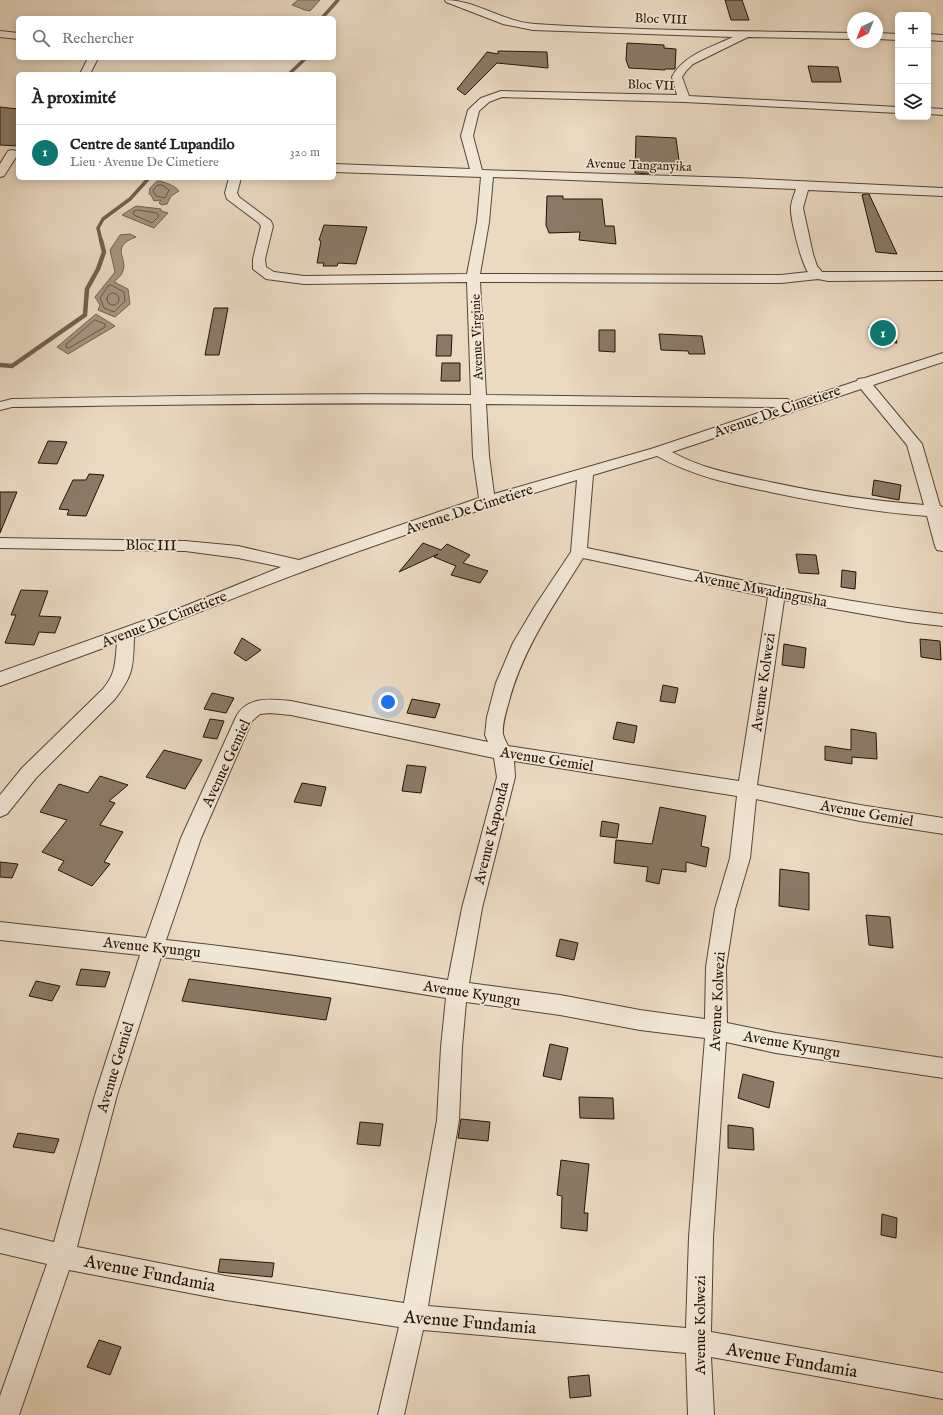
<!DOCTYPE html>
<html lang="fr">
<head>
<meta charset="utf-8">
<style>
	:root { --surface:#fff; --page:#f6f6f6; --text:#222; --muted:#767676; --line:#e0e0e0; --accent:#0f766e }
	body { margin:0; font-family:"IM FELL English",serif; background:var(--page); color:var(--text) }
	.controls { position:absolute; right:12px; top:12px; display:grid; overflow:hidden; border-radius:6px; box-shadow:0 2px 10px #0003 }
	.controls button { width:36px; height:36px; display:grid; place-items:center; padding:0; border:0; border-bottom:1px solid var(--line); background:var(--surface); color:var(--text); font:20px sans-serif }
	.compass { position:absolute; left:847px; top:12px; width:36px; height:36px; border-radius:50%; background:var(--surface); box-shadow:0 2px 10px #0003; rotate:223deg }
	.you { position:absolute; left:388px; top:702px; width:14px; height:14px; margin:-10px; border:3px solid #fff; border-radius:50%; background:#1a73e8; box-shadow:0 0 0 6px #1a73e833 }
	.badge { display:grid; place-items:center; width:26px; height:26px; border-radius:50%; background:var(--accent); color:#fff; font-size:13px; font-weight:700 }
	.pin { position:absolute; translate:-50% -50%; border:2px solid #fff; box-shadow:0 1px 4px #0006 }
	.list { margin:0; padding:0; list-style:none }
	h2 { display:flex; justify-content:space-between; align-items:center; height:52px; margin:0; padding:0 16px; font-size:17px }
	h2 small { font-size:13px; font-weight:400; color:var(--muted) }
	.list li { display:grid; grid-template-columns:26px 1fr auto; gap:12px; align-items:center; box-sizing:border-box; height:56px; padding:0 16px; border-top:1px solid var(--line) }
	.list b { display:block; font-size:15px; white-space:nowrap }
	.list p { margin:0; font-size:13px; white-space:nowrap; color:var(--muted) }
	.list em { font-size:13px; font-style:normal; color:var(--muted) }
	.icon { flex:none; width:22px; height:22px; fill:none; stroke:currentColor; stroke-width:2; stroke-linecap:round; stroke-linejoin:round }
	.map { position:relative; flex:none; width:943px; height:1415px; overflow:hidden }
	.search { position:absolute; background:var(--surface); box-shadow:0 2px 10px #0003; left:16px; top:16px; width:320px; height:44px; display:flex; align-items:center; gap:10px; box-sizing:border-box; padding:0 14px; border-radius:6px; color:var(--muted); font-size:15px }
	.panel { position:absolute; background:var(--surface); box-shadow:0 2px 10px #0003; left:16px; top:72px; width:320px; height:108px; border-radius:6px }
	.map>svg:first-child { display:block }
	.water { fill:#a69682; stroke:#726250 }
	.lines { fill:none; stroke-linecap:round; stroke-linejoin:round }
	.shore { stroke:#645444; stroke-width:1 }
	.stream-far1 { stroke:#726250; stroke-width:3.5 }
	.stream { stroke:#726250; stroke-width:4.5 }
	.building { fill:#8a7a67; stroke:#231305 }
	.minor-casing { stroke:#554534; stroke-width:2 }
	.minor { fill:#f1e7d7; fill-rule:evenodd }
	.labels { text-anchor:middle; stroke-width:3.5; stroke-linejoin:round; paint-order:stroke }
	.far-street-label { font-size:13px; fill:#231305; stroke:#f1e7d7 }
	.street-label { font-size:15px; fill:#231305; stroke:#f1e7d7 }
	.near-street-label { font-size:18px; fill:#231305; stroke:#f1e7d7 }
</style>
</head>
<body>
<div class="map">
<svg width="943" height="1415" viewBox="0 0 943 1415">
	<rect width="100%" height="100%" fill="#eadac2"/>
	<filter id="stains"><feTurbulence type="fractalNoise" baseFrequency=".005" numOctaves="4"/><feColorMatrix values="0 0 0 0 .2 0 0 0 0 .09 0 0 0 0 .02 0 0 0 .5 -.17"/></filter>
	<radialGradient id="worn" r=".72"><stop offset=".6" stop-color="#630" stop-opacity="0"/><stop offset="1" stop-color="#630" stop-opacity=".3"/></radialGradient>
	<!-- water -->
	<path class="water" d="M298,0h22l-10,11 -5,-1 -13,-5z
		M157,181c6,0 19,5 22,10l-8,5 -4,8 -5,1 -3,-2 2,-3 -7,1 -3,-6 -2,-1 1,-6z
		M136,206l25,3v2l7,2 -14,15 -32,-13z
		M130,234l6,3c-28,10 -6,22 -14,36 -1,3 -6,7 -8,9l14,7 2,15 -15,13 -17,-7 2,-5 -5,-8 20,-25 -5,-22 10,-15z
		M96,314l19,12 -47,28 -11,-7z"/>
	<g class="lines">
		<!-- shore -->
		<path class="shore" d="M158,185h4l7,5 -4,8 -9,-2 -3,-5z
			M138,210l19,3 2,3 -7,7 -18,-8 -1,-3z
			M111,285l13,7 1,9 -11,11 -10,-4 -4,-10 8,-12z
			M107 299a6 6 0 1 1 12 0a6 6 0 1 1-12 0Z
			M95,320l10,4v3l-36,21 -3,-1v-2z"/>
		<!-- stream-far1 -->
		<path class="stream-far1" d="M322,18l16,-18
			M289,74l17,-16
			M101,241l-3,-13 5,-9 27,-20 19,-21"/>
		<!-- stream -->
		<path class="stream" d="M0,365l12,1 73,-51 2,-26 11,-20 6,-17 -3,-12"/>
	</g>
	<!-- building -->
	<path class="building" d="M725,0h17l7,20h-18z
		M627,43l37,2v3l12,1 -1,20h-10v1l-36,-2 -3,-8z
		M498,51l49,1 1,16 -51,-5 -32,32 -8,-6 30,-37 11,2z
		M808,66l30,1 3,15h-29z
		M0,107l18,2v37l-18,-1z
		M636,136l40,2 4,30 -28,-1 -1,7 -16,-1z
		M865,194h4l28,60 -21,-2 -14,-57z
		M547,196h16v3h39l3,27h9l2,18 -37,-4 1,-8 -31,1 -3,-8z
		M324,225l43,2 -11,37 -18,-1 -1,3h-14l1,-3h-7l4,-22 -2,-1z
		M214,308h14l-9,47h-14z
		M892,326l5,17 -23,-3 -5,-13z
		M599,330h16v22l-16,-1z
		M659,334l43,2 3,18h-16l-1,-3 -27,-1z
		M437,335h15l-1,21h-15z
		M442,363h18v18h-19z
		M48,441l19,1 -10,22 -19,-1z
		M89,474l15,1 -18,41 -19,-1 2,-5 -10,-1 14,-29h13z
		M874,480l27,5 -2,15 -27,-5z
		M0,492h17l-17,41z
		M423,543l18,7 6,-6 23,11 -7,8 25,8 -8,12 -29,-8 5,-9 -22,-9 4,-3 -39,18z
		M796,554l20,1 3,19 -20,-1z
		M842,570l14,2 -1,17 -14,-2z
		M21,590l27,1 -9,25 22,1 -6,16 -16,-1 -5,13 -29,-2 11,-28h-5z
		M242,638l19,12 -15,11 -12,-8z
		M920,639l20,2 1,19 -20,-3z
		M784,644l22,4 -2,20 -22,-3z
		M663,685l15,3 -3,15 -15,-2z
		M212,693l22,5 -8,15 -22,-4z
		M412,699l28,5 -5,14 -28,-5z
		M210,719l14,2 -7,18 -14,-2z
		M617,722l20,4 -3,17 -21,-4z
		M851,729l25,4 1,26 -25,-2v7l-27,-4v-14l26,4z
		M164,750l38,10 -17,29 -39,-12z
		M407,765l19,2 -5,26 -19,-2z
		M100,776l28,9 -19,16 6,2 -15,22 23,7 -19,30 6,2 -18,22 -34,-16 6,-9 -22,-9 25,-32 -27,-8 19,-28 29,9z
		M302,783l24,4 -5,19 -27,-4z
		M660,807l46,9 -5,30 8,2 -3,19 -20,-5v10l-24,-3 -3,15 -13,-3 2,-14 -34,-4 2,-23 36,4z
		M602,821l17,3 -2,14 -17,-2z
		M0,862l18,2 -6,14 -12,-1z
		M780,869l29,4v37l-30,-4z
		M866,915l24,2 3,31 -24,-3z
		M560,939l18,4 -4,17 -18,-4z
		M81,969l29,3 -5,15 -29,-2z
		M189,979l142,19 -5,22 -144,-19z
		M36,981l24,5 -8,15 -23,-5z
		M550,1044l18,4 -7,32 -18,-4z
		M743,1074l31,8 -5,26 -31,-10z
		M579,1097l34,1 1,21 -34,-1z
		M461,1119l29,3 -2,19 -30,-3z
		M360,1122l23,2 -3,22 -23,-2z
		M728,1125l25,3 1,22 -26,-2z
		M18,1133l41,6 -5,14 -41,-6z
		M561,1160l28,4 -5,49h4l-1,18 -26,-3 1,-32 -5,-1z
		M882,1214l15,4 -1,20 -15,-3z
		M220,1259l54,4 -2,14 -54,-5z
		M99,1340l22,7 -11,28 -23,-8z
		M589,1375l2,21 -21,2 -2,-21z"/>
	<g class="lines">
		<defs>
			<path id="minor" d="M445,0c31,0 58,22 90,24 106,7 212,7 318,9v6l-105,-2 -55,27 -7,7 -4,6 7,19 209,11v6l-214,-11 -182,-5 -13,5 -10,9 -6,25 9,34 255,8 206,10v8l-135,-6 -5,18 10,46 4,12 5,6h121v8l-115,1 -10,-2 -37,4 -301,-1 6,113 301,4 6,3 64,-21 1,-2 7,-1 78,-25v9l-70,23 49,59 18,62 3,1v44l-6,-1 -2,-4 -8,-30c-53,-4 -105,-13 -157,-24 -39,-8 -78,-16 -113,-36l-64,19 -6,73c118,24 236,52 356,66v12l-35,-4 -124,-22 -27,185 103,20 83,13v16l-83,-13 -104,-22 -6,59 -15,51 -9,58 1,56 49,10 167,25v20l-167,-25 -50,-11 -13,195 -2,95 232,41v26l-232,-42 3,58h-26l-2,-62 -263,-23 -19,85h-26l21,-88 -173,-27 -157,-30 -50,145h-19v-19l47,-132 -47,-11v-24l54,13 41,-147 45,-140 -140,-15v-18l146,16 35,-100 55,-121c11,-21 35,-18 55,-16l197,41 -3,-7 2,-18 9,-34 17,-40 22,-37 36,-54 6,-72c-91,27 -181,57 -270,90 -58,21 -115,46 -173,67 -1,30 0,37 -19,62l-79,79 -29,36 -7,3v-22l22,-27 81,-79c13,-16 12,-25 14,-46l-117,43v-14l185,-66 96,-39 -43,-9 -53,-7 -185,-3v-10l185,3 53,5 61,14 180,-62 -6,-42 -2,-52c-153,-2 -306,1 -459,3l-12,3v-8l12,-3c153,-3 306,-6 459,-4l-4,-113 -163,2 -38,-5 -13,-10v-10l8,-33 -2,-3 -32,-24 -2,-6 4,-15h12l-4,15 2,4 32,24 2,5 -8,33 1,8 8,5 30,4 163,-2 10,-52 4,-45 -147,-5v-8l136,5 -9,-33 7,-26 13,-12 20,-7 176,4 -5,-18c11,-22 40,-30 61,-40l-200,-7 -30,-6 -57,-22zM493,177l303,12c-2,6 -5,13 -5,19 -1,10 11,57 17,64l-27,3 -301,-1 9,-52zM861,389l46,56 17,60c-52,-4 -103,-12 -154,-23 -33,-7 -68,-13 -98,-30zM486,404l290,3 -122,41 -160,46 -5,-38zM583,558l185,39 -29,184 -231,-35c-2,-4 -4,-8 -5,-12 -1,-10 3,-22 6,-33 14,-53 45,-96 74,-143zM270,713l21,2 203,43 3,19 -35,131 -14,72c-94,-16 -187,-30 -282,-40l35,-102 51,-117 8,-7zM514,761l223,35 -7,62 -15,51 -9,58 -1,52 -65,-9 -80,-15 -91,-12 13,-75 33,-131zM161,957c95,10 190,25 285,41l-5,49 -4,73 -33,183 -178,-27 -149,-29 40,-152zM466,1002l94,13 80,15 65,8 -16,199 -3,91 -258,-22 31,-186 3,-73z
				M0,31l18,2v6l-18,-2z
				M877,33l21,1v6l-21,-1z
				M928,34l15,1v6l-15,-1z
				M88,58h10l-8,16h-10z
				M928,108l15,1v6l-15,-1z
				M12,150l4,1 2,3 -14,22 -4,1v-13l8,-13z"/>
		</defs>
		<!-- minor casing -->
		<use href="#minor" class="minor-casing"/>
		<!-- minor -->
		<use href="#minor" class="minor"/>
	</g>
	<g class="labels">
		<!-- far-street labels -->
		<g class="far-street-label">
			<text transform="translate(661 18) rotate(2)" y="5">Bloc VIII</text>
			<text transform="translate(651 84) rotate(2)" y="5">Bloc VII</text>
			<text transform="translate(639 164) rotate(2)" y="5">Avenue Tanganyika</text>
			<text transform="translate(476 337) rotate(-92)" y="5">Avenue Virginie</text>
		</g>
		<!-- street labels -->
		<g class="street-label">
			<text transform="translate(777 411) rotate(-19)" y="5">Avenue De Cimetiere</text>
			<text transform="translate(469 509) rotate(-18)" y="5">Avenue De Cimetiere</text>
			<text transform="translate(151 545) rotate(1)" y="5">Bloc III</text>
			<text transform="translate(761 589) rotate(11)" y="5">Avenue Mwadingusha</text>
			<text transform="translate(164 619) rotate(-21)" y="5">Avenue De Cimetiere</text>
			<text transform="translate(763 682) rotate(-82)" y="5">Avenue Kolwezi</text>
			<text transform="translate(547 759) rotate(9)" y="5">Avenue Gemiel</text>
			<text transform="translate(226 763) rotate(-65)" y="5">Avenue Gemiel</text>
			<text transform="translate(867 813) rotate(10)" y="5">Avenue Gemiel</text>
			<text transform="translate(491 833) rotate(-76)" y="5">Avenue Kaponda</text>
			<text transform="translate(152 947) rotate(6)" y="5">Avenue Kyungu</text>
			<text transform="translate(472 993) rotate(9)" y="5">Avenue Kyungu</text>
			<text transform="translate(717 1001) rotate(-87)" y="5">Avenue Kolwezi</text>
			<text transform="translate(792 1044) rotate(10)" y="5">Avenue Kyungu</text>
			<text transform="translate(115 1067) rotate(-73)" y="5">Avenue Gemiel</text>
			<text transform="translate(700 1325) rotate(-90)" y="5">Avenue Kolwezi</text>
		</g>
		<!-- near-street labels -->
		<g class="near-street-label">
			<text transform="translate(150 1273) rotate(11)" y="6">Avenue Fundamia</text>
			<text transform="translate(470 1322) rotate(5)" y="6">Avenue Fundamia</text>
			<text transform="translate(792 1360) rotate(10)" y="6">Avenue Fundamia</text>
		</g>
	</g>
	<rect width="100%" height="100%" filter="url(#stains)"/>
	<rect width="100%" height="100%" fill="url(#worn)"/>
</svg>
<div class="controls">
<button>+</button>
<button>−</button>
<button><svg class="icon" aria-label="layers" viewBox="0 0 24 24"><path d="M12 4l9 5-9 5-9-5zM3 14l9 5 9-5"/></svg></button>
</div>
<svg class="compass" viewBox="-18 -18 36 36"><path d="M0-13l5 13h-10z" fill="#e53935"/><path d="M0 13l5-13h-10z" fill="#767676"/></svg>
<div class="you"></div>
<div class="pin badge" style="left:883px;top:333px">1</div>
<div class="search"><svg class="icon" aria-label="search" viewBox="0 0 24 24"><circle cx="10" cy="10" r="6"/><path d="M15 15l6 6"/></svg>Rechercher</div>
<section class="panel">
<h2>À proximité<small></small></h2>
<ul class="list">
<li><span class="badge">1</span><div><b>Centre de santé Lupandilo</b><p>Lieu · Avenue De Cimetiere</p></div><em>320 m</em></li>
</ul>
</section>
</div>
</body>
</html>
